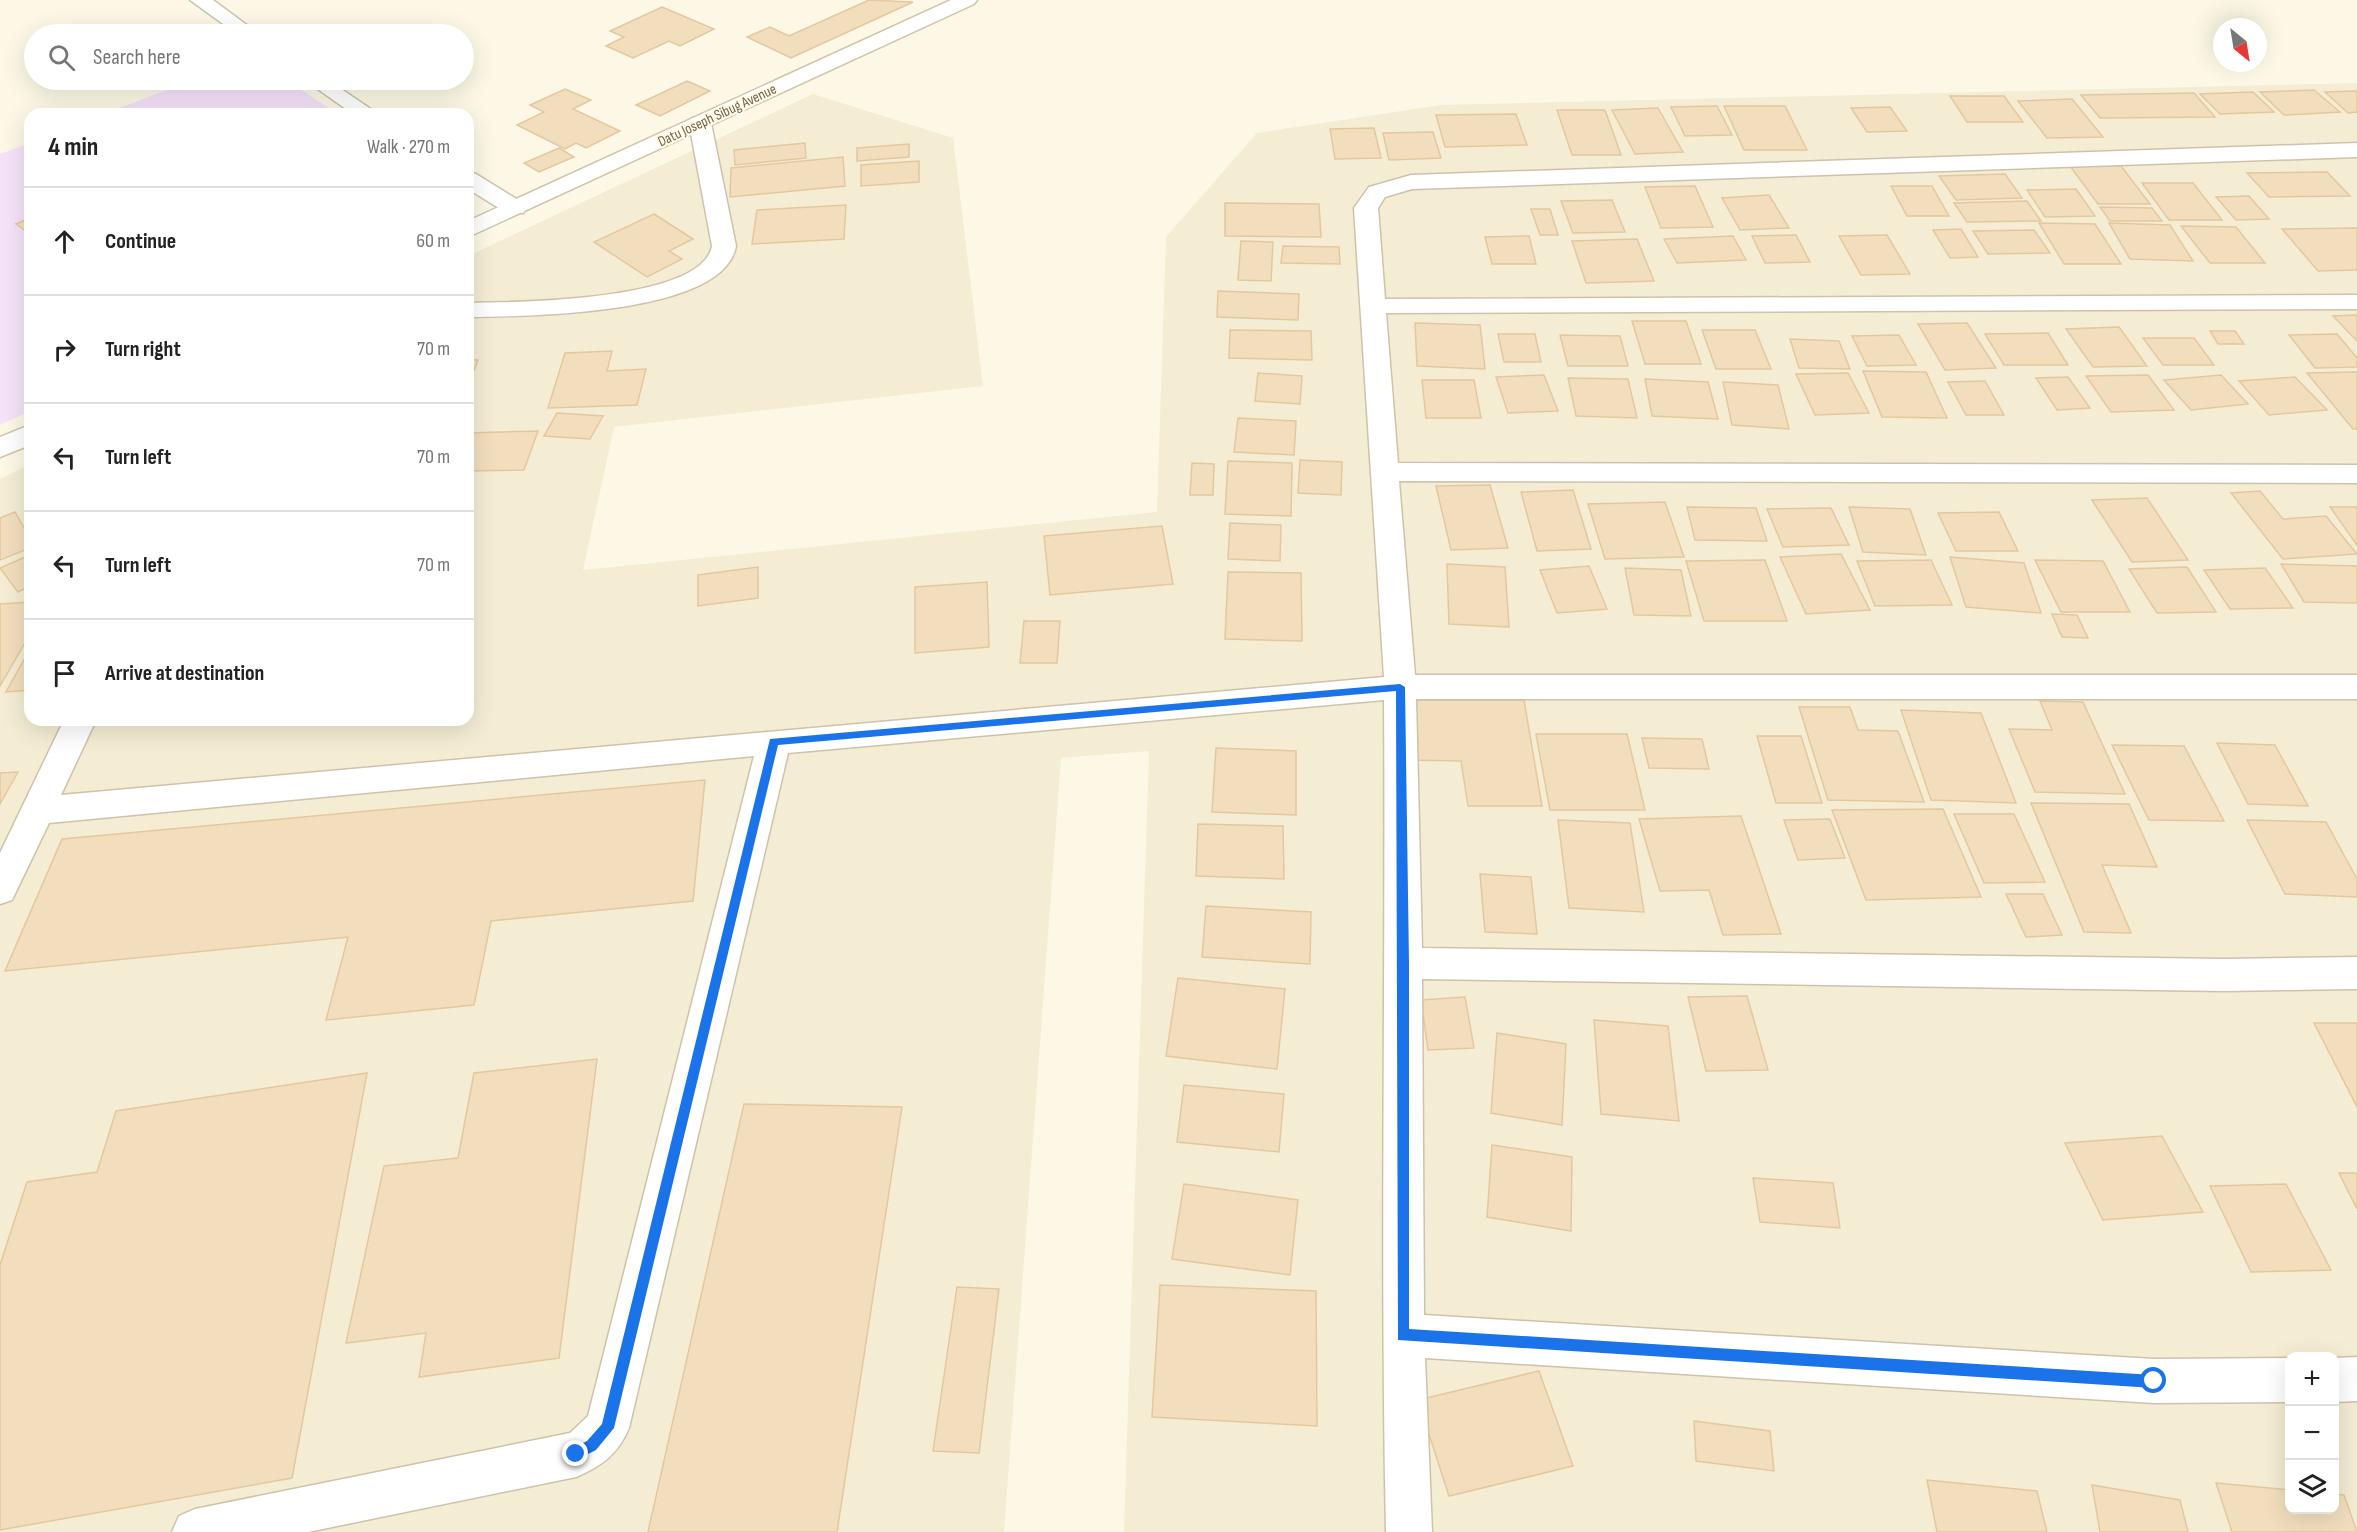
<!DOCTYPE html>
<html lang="en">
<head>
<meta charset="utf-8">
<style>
	:root { --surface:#fff; --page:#f6f6f6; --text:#222; --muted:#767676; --line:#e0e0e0 }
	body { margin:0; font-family:"Sofia Sans Condensed",sans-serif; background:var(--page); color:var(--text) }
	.controls { position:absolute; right:18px; bottom:18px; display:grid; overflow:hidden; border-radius:12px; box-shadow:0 6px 24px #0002 }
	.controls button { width:54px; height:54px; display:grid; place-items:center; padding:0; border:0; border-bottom:2px solid var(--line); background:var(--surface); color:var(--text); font:30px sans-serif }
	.compass { position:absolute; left:2213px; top:18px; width:54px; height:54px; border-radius:50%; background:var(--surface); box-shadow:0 6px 24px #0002; rotate:150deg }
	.stop { position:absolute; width:18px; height:18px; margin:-14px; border:4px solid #1a73e8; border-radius:50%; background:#fff }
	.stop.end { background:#1a73e8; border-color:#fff; box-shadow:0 2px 6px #0008 }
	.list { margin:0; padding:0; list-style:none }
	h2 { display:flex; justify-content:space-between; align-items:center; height:78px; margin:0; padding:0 24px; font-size:26px }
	h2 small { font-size:20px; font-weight:400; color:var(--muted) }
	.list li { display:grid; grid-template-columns:39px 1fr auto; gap:18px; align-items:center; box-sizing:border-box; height:108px; padding:0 24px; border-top:2px solid var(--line) }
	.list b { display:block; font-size:22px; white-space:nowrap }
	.list em { font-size:20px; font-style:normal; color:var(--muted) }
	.icon { flex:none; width:33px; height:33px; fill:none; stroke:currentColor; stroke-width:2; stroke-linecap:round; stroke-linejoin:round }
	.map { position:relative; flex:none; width:2357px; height:1532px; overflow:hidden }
	.search { position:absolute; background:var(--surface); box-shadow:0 6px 24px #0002; left:24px; top:24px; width:450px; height:66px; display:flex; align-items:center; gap:15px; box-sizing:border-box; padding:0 21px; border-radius:33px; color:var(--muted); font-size:22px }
	.panel { position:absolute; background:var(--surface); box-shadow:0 6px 24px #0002; left:24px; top:108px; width:450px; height:618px; border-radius:18px }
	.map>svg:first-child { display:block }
	.residential { fill:#f4ecd3; fill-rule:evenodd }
	.education { fill:#f5e2f9 }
	.building { fill:#f2debd; stroke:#e4c89d; stroke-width:1.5 }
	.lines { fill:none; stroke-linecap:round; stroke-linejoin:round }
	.minor-casing { stroke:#cec2ab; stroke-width:3 }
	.tertiary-casing { stroke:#cec2ab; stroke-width:3 }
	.secondary-casing { stroke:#d1c4a8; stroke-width:3 }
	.minor { fill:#fff; fill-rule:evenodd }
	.tertiary { fill:#fff; fill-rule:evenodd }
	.secondary { fill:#fff; fill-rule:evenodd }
	.route { fill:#1a73e8 }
	.labels { text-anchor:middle; stroke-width:4.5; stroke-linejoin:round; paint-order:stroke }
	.far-street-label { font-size:15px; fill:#75634a; stroke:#fffceb }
</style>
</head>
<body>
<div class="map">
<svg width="2357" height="1532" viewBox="0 0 2357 1532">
	<rect width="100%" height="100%" fill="#fcf8e5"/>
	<!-- residential -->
	<path class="residential" d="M2357,83v1449h-1233l25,-781 -88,7 -57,774h-1004v-1053l30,-15v256h438v-464l345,-162 140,44 30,248 -369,41 -31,143 574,-58 9,-275 91,-104 184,-28zM2290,1356h44v154h-44z"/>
	<!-- education -->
	<path class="education" d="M193,80h93l52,34h-234z
		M30,143v268l-30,14v-271z"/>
	<!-- building -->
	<path class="building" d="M869,0l44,2 -122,56 -44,-21 23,-10 19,9z
		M662,7l52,22 -34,17 -11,-5 -36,17 -27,-12 18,-9 -14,-6z
		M687,81l23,10 -50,25 -24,-11z
		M565,89l26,11 -18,9 47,22 -34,17 -10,-5 -11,6 -48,-24 27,-13 -14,-7z
		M2314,90l26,22 -56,3 -24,-23z
		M2357,91v21l-9,1 -23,-21z
		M2253,92l21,20 -54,2 -20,-20z
		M2194,93l21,24 -115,1 -19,-23z
		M1950,96h54l19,26h-56z
		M2072,99l31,38 -56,1 -29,-37z
		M1717,106l15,29 -47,1 -14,-29z
		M1724,106h61l22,44h-63z
		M1890,107l17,24 -40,1 -16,-24z
		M1658,108l25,44 -48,2 -23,-44z
		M1557,110h48l16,45h-49z
		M1516,114l11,31 -82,2 -9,-32z
		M1374,128l7,30 -46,1 -5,-30z
		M1433,132l8,26 -52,2 -6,-27z
		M805,143l1,15 -71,7 -1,-15z
		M909,144v13l-52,4v-13z
		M559,148l15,9 -35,15 -15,-9z
		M843,157l2,29 -115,11 1,-29z
		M919,161v21l-58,4v-21z
		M2070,166h51l29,38h-52z
		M2327,172l23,24 -81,1 -22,-24z
		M2005,174l17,24 -66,2 -17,-24z
		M2142,183h51l29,37h-53z
		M1695,186l18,41 -52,1 -16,-41z
		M1891,186h41l17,30h-42z
		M2076,189l19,27 -50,1 -18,-27z
		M1769,195l20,33 -49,2 -18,-32z
		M2249,196l20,23 -33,1 -20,-23z
		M1612,200l13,32 -52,1 -12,-32z
		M2027,201l14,20 -74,1 -13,-19z
		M1225,203l94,1 2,33 -96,-1z
		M846,205l-2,34 -92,5 5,-34z
		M2100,207l52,1 10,13h-52z
		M1531,209h19l8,26h-18z
		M654,214l39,25 -24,12 13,8 -35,18 -53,-35z
		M30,218v16l-14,-10z
		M2039,223l56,1 26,40h-57z
		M2109,223l61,2 23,36 -63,-2z
		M2181,226l55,1 29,36h-55z
		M2357,228v42l-39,1 -36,-42z
		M1961,229l17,28 -28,1 -17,-28z
		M2034,230l16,23 -62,1 -15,-23z
		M1796,235l14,27 -45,1 -13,-27z
		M1887,235l23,39 -49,1 -22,-39z
		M1529,236l7,28h-44l-7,-27z
		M1733,236l13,24 -69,3 -13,-24z
		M1637,239l17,42 -68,2 -14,-42z
		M1241,241l32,1 -2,39 -33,-1z
		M1283,246l56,1 1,17 -59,-1z
		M1218,291l81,3 -1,26 -81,-3z
		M2357,315v26l-24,-25z
		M1632,321h54l15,43h-56z
		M1415,323l65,2 5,44 -68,-3z
		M1967,323l29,45 -51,2 -27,-46z
		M2119,327l28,39 -54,1 -27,-38z
		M1230,330l81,1 1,29 -83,-2z
		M1702,330h53l16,39h-55z
		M2210,331h25l9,13h-26z
		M2048,333l20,32h-64l-19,-31z
		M1498,334h37l6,28h-37z
		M2337,334l20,24v9l-42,1 -26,-33z
		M1560,335l60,1 8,30h-60z
		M1899,335l17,30 -49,1 -15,-30z
		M2143,338h51l20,27h-51z
		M1790,339l49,2 11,28 -51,-1z
		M612,351l-5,20 39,-2 -9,36 -89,3 17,-55z
		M468,360h10l-8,21h-2z
		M1863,371l63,1 21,46 -65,-1z
		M2357,372v57h-4l-46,-56z
		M1258,373l44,3 -2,28 -45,-3z
		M1848,373l21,40 -54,2 -19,-41z
		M1544,375l14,36 -50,2 -12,-36z
		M2148,375l26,35 -63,2 -25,-36z
		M2221,375l27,29 -57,6 -27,-30z
		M2068,377l22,31 -33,2 -21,-32z
		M2295,377l32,33 -58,5 -30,-34z
		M1568,378l60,1 9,39 -61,-2z
		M1645,379l63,3 10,37 -66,-3z
		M1422,380h52l7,38h-55z
		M1985,381l19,34h-38l-18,-33z
		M1723,382l55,3 11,44 -57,-4z
		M557,413l46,3 -13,23 -46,-3z
		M1238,418l58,3 -2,34 -60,-3z
		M538,431l-14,39 -56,1v-38z
		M1300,460l42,2 -1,33 -43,-2z
		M1228,461l64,2 -1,53 -66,-2z
		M1192,463l22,1 -1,31h-23z
		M1490,485l18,63 -57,2 -15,-64z
		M1573,490l18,59 -54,2 -16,-59z
		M2260,491l23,28 43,-3 31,38 -74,5 -52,-66z
		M2147,498l41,62 -56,2 -40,-62z
		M1665,502l19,55 -79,2 -17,-55z
		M1687,507l69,1 11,33 -72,-1z
		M1849,507l61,2 16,46 -63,-3z
		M2330,507h27v38z
		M1831,508l18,37 -66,2 -16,-38z
		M15,512l15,26v10l-30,12v-42z
		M1999,512l19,39h-62l-18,-38z
		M1230,523l51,2 -1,36 -52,-2z
		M1162,526l11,58 -123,11 -6,-59z
		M1841,554l29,56 -64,4 -26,-57z
		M30,555v31l-12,6 -18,-24z
		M1950,557l74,6 17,50 -75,-6z
		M1765,560l22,61h-83l-18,-60z
		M1931,560l21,45 -77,1 -18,-45z
		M2035,560l68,1 27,51h-69z
		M1447,564l58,3 4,60 -60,-3z
		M2281,564l76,2v37l-53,-1z
		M1589,566l18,43 -50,4 -17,-43z
		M758,567v31l-60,8v-31z
		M2187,567l29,45 -59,1 -28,-44z
		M1625,568l56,2 10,46 -57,-1z
		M2265,568l28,40 -63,1 -26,-39z
		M1228,572l73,1 1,68 -77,-2z
		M987,582l2,65 -74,6v-66z
		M30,602v32l-30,52v-82z
		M2052,614l25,1 11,23 -26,-1z
		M1024,621h36l-3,42h-37z
		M30,649v41l-24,2z
		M1403,700h121l18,106h-74l-7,-45 -51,-1z
		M2040,701l43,1 42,92 -90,-2 -26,-63 43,1z
		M1799,707h51l8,23 40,1 26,71 -96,-2z
		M1901,710l80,3 35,90 -85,-3z
		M1536,734h91l18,76h-95z
		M1757,736h44l21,67h-46z
		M1642,738l60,1 7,30 -60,-1z
		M2217,743l58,2 33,61 -60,-2z
		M2112,745l72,1 40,75 -75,-1z
		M1216,748l80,3v64l-84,-3z
		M18,772l-18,32v-31z
		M705,780l-12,121 -202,20 -17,84 -148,15 22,-83 -343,34 57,-132z
		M2031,803l98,1 28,63 -55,-2 29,68 -47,-1z
		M1943,809l38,88 -115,3 -34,-90z
		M1954,814h60l31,68 -61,1z
		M1741,816l40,118 -58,1 -14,-45 -49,1 -21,-72z
		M1830,819l15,39 -47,2 -14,-40z
		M1558,820l72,3 14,89 -75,-4z
		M2247,820l79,2 31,57v18l-72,-3z
		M1198,824l85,2 1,53 -88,-3z
		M1480,874l51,3 6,57 -52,-2z
		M2006,894h37l19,41 -36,2z
		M1206,906l105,6 -1,52 -108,-7z
		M1178,978l107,11 -8,80 -111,-13z
		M1747,996l21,74 -62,1 -18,-74z
		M1465,997l9,51 -46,2 -7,-50z
		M1594,1020l74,6 11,95 -78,-7z
		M2314,1023h43v84z
		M1497,1033l69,11 -4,81 -71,-12z
		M597,1059l-38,299 -140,19 7,-44 -80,10 38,-177 74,-8 16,-85z
		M367,1073l-75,405 -292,52v-265l27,-83 70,-10 19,-61z
		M1184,1085l100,9 -5,58 -102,-10z
		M744,1104l158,3 -65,425h-189z
		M2162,1136l41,76 -100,8 -38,-77z
		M1492,1145l80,12 -1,74 -84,-14z
		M2339,1173h18v36z
		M1753,1178l80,5 7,45 -80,-6z
		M1184,1184l114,16 -8,75 -118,-16z
		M2286,1184l45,86 -80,2 -41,-86z
		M1160,1285l156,6 1,135 -165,-9z
		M957,1287l42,2 -20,164 -46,-2z
		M1539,1371l34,95 -124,30 -31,-96z
		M1694,1421l76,10 4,40 -78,-10z
		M1927,1480l110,11 10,41h-110z
		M2216,1483l74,7v20h44v-16l10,1 13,37h-125z
		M2092,1485l88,15 8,32h-88z"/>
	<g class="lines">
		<defs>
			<path id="minor" d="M700,117l8,1 3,5 25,123c-12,70 -212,70 -268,71v-14c46,-1 234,-1 244,-57l-23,-123 3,-5z
				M2357,143v14l-945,32 -27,8 -7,11 7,91 972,-4v14l-971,4 12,150 959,2v18l-958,-2 16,194h942v24h-941l6,249 802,11 133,-2v32l-133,2 -802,-12 2,336 730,44 136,-1v44l-136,1 -729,-45 7,174h-46c-6,-277 0,-555 -2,-832l-596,53 -159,675c-11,26 -27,38 -53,49l-268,55h-136l7,-16 16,-7 375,-76 18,-17 166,-660 -705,67 -37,77 -12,4v-51l64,-133h32l-35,75 1323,-118 -30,-469 15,-21 42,-12z
				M2357,1357v44l-23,1v-44z"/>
			<path id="tertiary" d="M190,0h23l46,34h-22z
				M305,80h23l50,34h-25z
				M468,172l8,2 47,29 4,5 -4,5h-16l-39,-24z"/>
			<path id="secondary" d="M951,0h26l-3,4 -506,233v-16z
				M30,425v20l-30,12v-20z"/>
		</defs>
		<!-- minor casing -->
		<use href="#minor" class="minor-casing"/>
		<!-- tertiary casing -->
		<use href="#tertiary" class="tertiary-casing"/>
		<!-- secondary casing -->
		<use href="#secondary" class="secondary-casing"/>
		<!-- minor -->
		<use href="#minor" class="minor"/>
		<!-- tertiary -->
		<use href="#tertiary" class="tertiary"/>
		<!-- secondary -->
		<use href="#secondary" class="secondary"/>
	</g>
	<!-- route -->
	<path class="route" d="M1400,684l5,3 4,276v366l745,46 6,6 -1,5 -5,2 -756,-48 -2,-649 -618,54 -164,683 -18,22 -20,10 -5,-2v-9l16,-8 15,-17 168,-685z"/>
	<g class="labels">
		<!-- far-street labels -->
		<g class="far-street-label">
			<text transform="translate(717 115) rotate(-25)" y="5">Datu Joseph Sibug Avenue</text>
		</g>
	</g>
</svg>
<div class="controls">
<button>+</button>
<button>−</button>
<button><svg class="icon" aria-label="layers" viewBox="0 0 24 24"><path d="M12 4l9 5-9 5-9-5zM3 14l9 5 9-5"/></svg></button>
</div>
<svg class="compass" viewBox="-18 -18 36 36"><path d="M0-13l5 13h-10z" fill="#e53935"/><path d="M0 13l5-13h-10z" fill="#767676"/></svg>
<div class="stop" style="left:2154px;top:1381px"></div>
<div class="stop end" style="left:576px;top:1454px"></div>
<div class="search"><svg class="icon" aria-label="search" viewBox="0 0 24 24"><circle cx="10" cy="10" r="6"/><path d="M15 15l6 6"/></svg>Search here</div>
<section class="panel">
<h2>4 min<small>Walk · 270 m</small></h2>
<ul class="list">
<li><svg class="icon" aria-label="ahead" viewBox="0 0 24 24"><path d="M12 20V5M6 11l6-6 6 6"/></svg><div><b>Continue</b></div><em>60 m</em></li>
<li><svg class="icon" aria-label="right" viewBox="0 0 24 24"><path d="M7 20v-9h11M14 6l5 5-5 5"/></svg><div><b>Turn right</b></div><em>70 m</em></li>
<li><svg class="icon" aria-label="left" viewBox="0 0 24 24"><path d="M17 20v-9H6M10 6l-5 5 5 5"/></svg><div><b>Turn left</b></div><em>70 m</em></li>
<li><svg class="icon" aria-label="left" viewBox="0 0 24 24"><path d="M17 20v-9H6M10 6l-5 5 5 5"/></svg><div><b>Turn left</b></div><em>70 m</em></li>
<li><svg class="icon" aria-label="arrive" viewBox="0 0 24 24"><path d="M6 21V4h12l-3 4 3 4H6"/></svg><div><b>Arrive at destination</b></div></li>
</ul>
</section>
</div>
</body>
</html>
